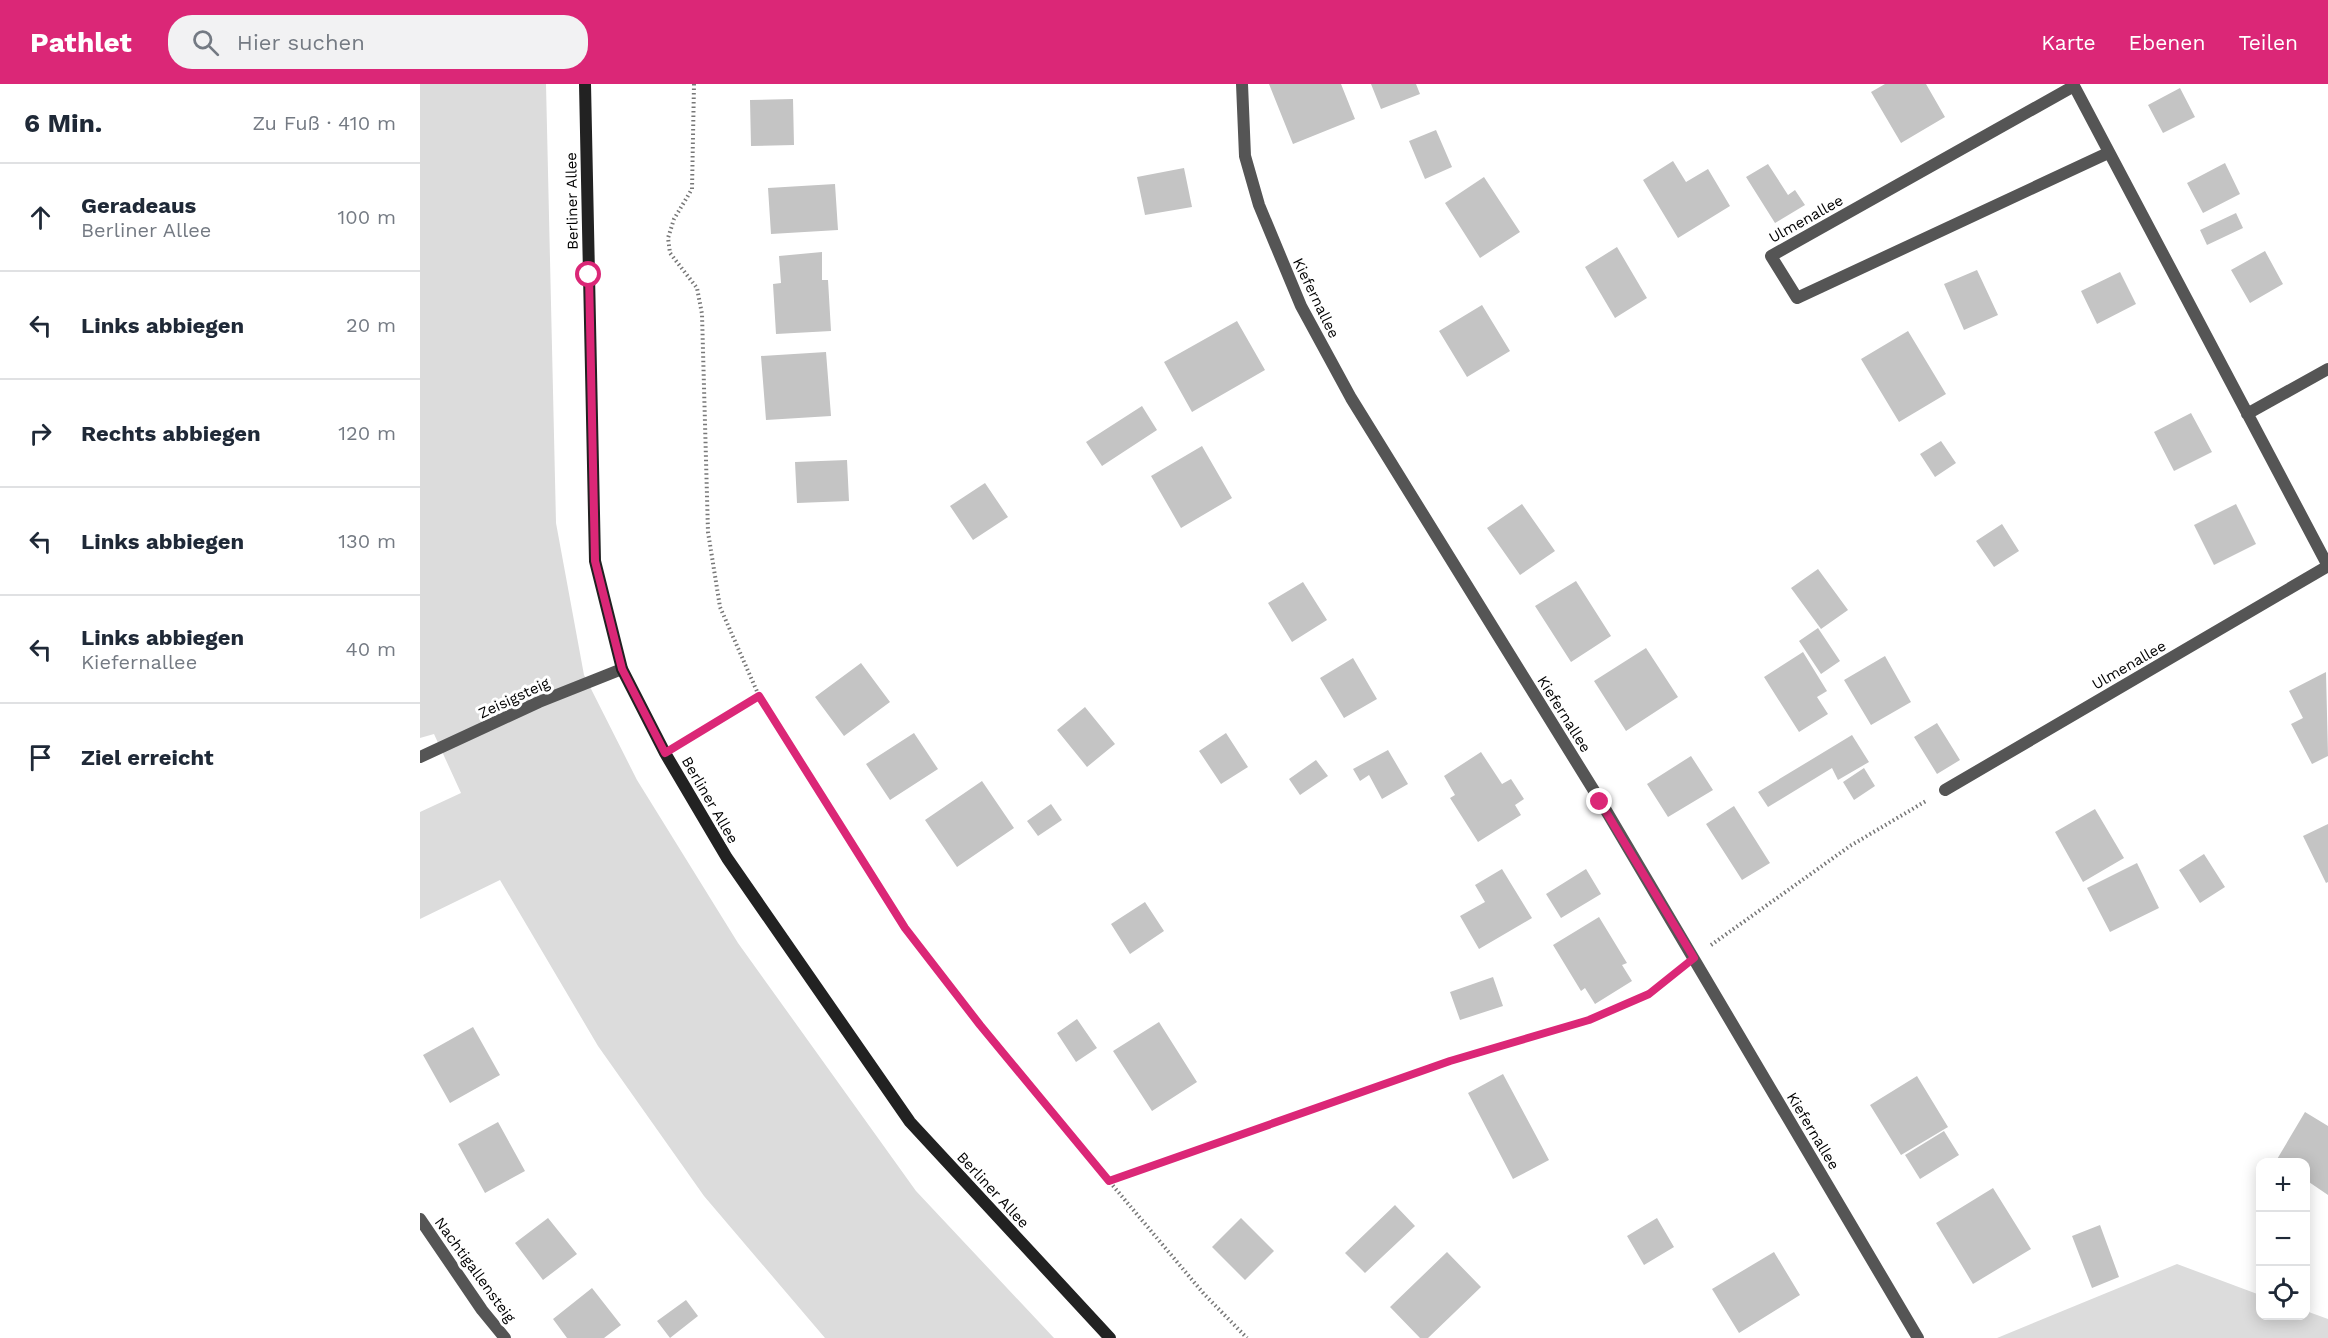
<!DOCTYPE html>
<html lang="de">
<head>
<meta charset="utf-8">
<style>
	:root { --surface:#fff; --page:#f2f2f3; --text:#1f2937; --muted:#747a83; --line:#e0e1e3; --accent:#db2777 }
	body { margin:0; font-family:"Work Sans",sans-serif; background:var(--page); color:var(--text) }
	.controls { position:absolute; right:18px; bottom:18px; display:grid; overflow:hidden; border-radius:12px; box-shadow:0 3px 15px #0003 }
	.controls button { width:54px; height:54px; display:grid; place-items:center; padding:0; border:0; border-bottom:2px solid var(--line); background:var(--surface); color:var(--text); font:30px sans-serif }
	.stop { position:absolute; width:18px; height:18px; margin:-14px; border:4px solid #db2777; border-radius:50%; background:#fff }
	.stop.end { background:#db2777; border-color:#fff; box-shadow:0 2px 6px #0008 }
	.list { margin:0; padding:0; list-style:none }
	h2 { display:flex; justify-content:space-between; align-items:center; height:78px; margin:0; padding:0 24px; font-size:26px }
	h2 small { font-size:20px; font-weight:400; color:var(--muted) }
	.list li { display:grid; grid-template-columns:39px 1fr auto; gap:18px; align-items:center; box-sizing:border-box; height:108px; padding:0 24px; border-top:2px solid var(--line) }
	.list b { display:block; font-size:22px; white-space:nowrap }
	.list p { margin:0; font-size:20px; white-space:nowrap; color:var(--muted) }
	.list em { font-size:20px; font-style:normal; color:var(--muted) }
	.icon { flex:none; width:33px; height:33px; fill:none; stroke:currentColor; stroke-width:2; stroke-linecap:round; stroke-linejoin:round }
	.map { position:relative; flex:none; width:1908px; height:1254px; overflow:hidden }
	header { display:flex; align-items:center; gap:36px; box-sizing:border-box; height:84px; padding:0 30px; background:var(--accent); color:#fff }
	header strong { font-size:28px }
	nav { display:flex; gap:33px; margin-inline-start:auto; font-size:21px }
	.search { width:420px; height:54px; background:var(--page); display:flex; align-items:center; gap:15px; box-sizing:border-box; padding:0 21px; border-radius:24px; color:var(--muted); font-size:22px }
	main { display:flex }
	aside { flex:1; background:var(--surface) }
	.map>svg:first-child { display:block }
	.green { fill:#dcdcdc }
	.building { fill:#c4c4c4 }
	.lines { fill:none; stroke-linecap:round; stroke-linejoin:round }
	.path { stroke:#777; stroke-width:4; stroke-dasharray:1.5 3; stroke-linecap:butt }
	.street { stroke:#555; stroke-width:12 }
	.secondary { stroke:#222; stroke-width:12 }
	.route { stroke:#db2777; stroke-width:8 }
	.labels { text-anchor:middle; stroke-width:6; stroke-linejoin:round; paint-order:stroke }
	.street-label { font-size:15px; fill:#000; stroke:#fff }
</style>
</head>
<body>
<header>
<strong>Pathlet</strong>
<div class="search"><svg class="icon" aria-label="search" viewBox="0 0 24 24"><circle cx="10" cy="10" r="6"/><path d="M15 15l6 6"/></svg>Hier suchen</div>
<nav><a>Karte</a><a>Ebenen</a><a>Teilen</a></nav>
</header>
<main>
<aside>
<h2>6 Min.<small>Zu Fuß · 410 m</small></h2>
<ul class="list">
<li><svg class="icon" aria-label="ahead" viewBox="0 0 24 24"><path d="M12 20V5M6 11l6-6 6 6"/></svg><div><b>Geradeaus</b><p>Berliner Allee</p></div><em>100 m</em></li>
<li><svg class="icon" aria-label="left" viewBox="0 0 24 24"><path d="M17 20v-9H6M10 6l-5 5 5 5"/></svg><div><b>Links abbiegen</b></div><em>20 m</em></li>
<li><svg class="icon" aria-label="right" viewBox="0 0 24 24"><path d="M7 20v-9h11M14 6l5 5-5 5"/></svg><div><b>Rechts abbiegen</b></div><em>120 m</em></li>
<li><svg class="icon" aria-label="left" viewBox="0 0 24 24"><path d="M17 20v-9H6M10 6l-5 5 5 5"/></svg><div><b>Links abbiegen</b></div><em>130 m</em></li>
<li><svg class="icon" aria-label="left" viewBox="0 0 24 24"><path d="M17 20v-9H6M10 6l-5 5 5 5"/></svg><div><b>Links abbiegen</b><p>Kiefernallee</p></div><em>40 m</em></li>
<li><svg class="icon" aria-label="arrive" viewBox="0 0 24 24"><path d="M6 21V4h12l-3 4 3 4H6"/></svg><div><b>Ziel erreicht</b></div></li>
</ul>
</aside>
<div class="map">
<svg width="1908" height="1254" viewBox="0 0 1908 1254">
	<rect width="100%" height="100%" fill="#fff"/>
	<!-- green -->
	<path class="green" d="M0,0h126l10,439 28,152 53,105 101,163 178,248 138,147h-229l-121,-142 -106,-150 -98,-166 -80,39v-107l41,-19 -27,-59 -14,4z
		M1757,1180l83,31v21h46v-5l22,8v19h-331z"/>
	<!-- building -->
	<path class="building" d="M849,0h72l14,35 -62,25z
		M951,0h45l4,10 -39,15z
		M1465,0h41l19,33 -44,26 -30,-51z
		M1760,4l15,29 -32,16 -15,-28z
		M373,15l1,46 -43,1 -1,-46z
		M1016,46l16,37 -27,12 -16,-38z
		M1253,77l13,21 22,-13 22,37 -52,32 -35,-58z
		M1805,79l15,31 -37,19 -16,-30z
		M1348,80l20,31 7,-5 10,15 -30,18 -29,-46z
		M764,84l8,39 -47,8 -8,-38z
		M1064,93l36,55 -40,26 -35,-55z
		M415,100l3,46 -67,4 -3,-46z
		M1816,129l7,15 -36,17 -7,-15z
		M1197,163l30,51 -32,20 -30,-51z
		M1845,167l18,33 -33,19 -19,-33z
		M402,168v28h6l3,51 -55,3 -3,-50 8,-1 -2,-27z
		M1557,186l21,45 -34,15 -20,-46z
		M1700,188l16,32 -39,20 -16,-33z
		M1062,221l28,46 -43,26 -28,-46z
		M817,237l28,49 -73,42 -28,-50z
		M1488,247l38,63 -47,28 -38,-63z
		M406,268l5,64 -65,4 -5,-64z
		M722,322l15,24 -55,36 -16,-24z
		M1771,329l21,39 -38,19 -20,-39z
		M1521,357l15,22 -21,14 -15,-23z
		M782,362l30,52 -51,30 -30,-52z
		M427,376l2,41 -52,2 -2,-41z
		M565,399l23,34 -35,23 -23,-34z
		M1102,420l33,47 -35,24 -33,-47z
		M1816,420l20,40 -42,21 -20,-40z
		M1582,440l17,27 -25,16 -18,-26z
		M1398,485l30,41 -27,19 -30,-41z
		M1156,497l35,55 -40,26 -36,-56z
		M883,498l24,38 -35,22 -24,-39z
		M1398,544l22,33 -19,13 -22,-33z
		M1226,564l32,49 -52,34 -32,-50z
		M1383,568l24,39 -10,6 11,17 -29,18 -35,-55z
		M1465,572l26,46 -40,23 -27,-45z
		M933,574l24,41 -33,19 -24,-40z
		M441,579l29,39 -46,34 -29,-39z
		M1906,588l2,84 -16,8 -21,-40 12,-6 -14,-27z
		M665,623l30,37 -28,23 -30,-37z
		M1517,639l23,37 -23,14 -23,-37z
		M494,649l24,36 -48,31 -24,-36z
		M806,649l22,34 -27,17 -22,-33z
		M1432,651l17,27 -31,18 -6,-12 -64,39 -10,-15z
		M968,666l20,34 -26,15 -13,-24 -9,6 -7,-12z
		M1061,668l21,32 9,-5 13,20 -9,6 6,10 -43,27 -28,-44 5,-3 -11,-19z
		M1271,672l22,34 -45,27 -21,-33z
		M896,676l12,16 -28,19 -11,-16z
		M1444,684l11,18 -21,14 -11,-18z
		M562,697l32,47 -57,39 -32,-47z
		M631,720l11,16 -24,16 -11,-15z
		M1314,722l36,57 -28,17 -36,-56z
		M1675,725l29,49 -41,24 -28,-50z
		M1908,740v58l-2,1 -23,-47z
		M1784,770l21,33 -25,16 -21,-33z
		M1717,779l22,45 -49,24 -23,-44z
		M1082,785l30,49 -53,31 -19,-33 25,-14 -10,-17z
		M1166,785l15,25 -40,24 -15,-24z
		M725,818l19,29 -34,23 -19,-30z
		M1179,833l28,46 -5,2 10,16 -37,23 -10,-16 -4,3 -28,-46z
		M1073,893l10,29 -43,14 -10,-28z
		M657,935l20,29 -21,14 -19,-29z
		M739,938l38,60 -45,29 -39,-60z
		M53,943l27,48 -50,28 -27,-48z
		M1083,990l46,86 -36,19 -45,-86z
		M1497,992l31,51 -47,28 -31,-50z
		M1885,1028l23,14v69l-22,-15v-18l-30,-1z
		M78,1038l27,49 -40,22 -27,-49z
		M1524,1047l15,24 -39,24 -15,-24z
		M1573,1104l38,61 -58,35 -37,-61z
		M975,1121l20,21 -50,47 -20,-20z
		M128,1134l29,36 -34,26 -28,-37z
		M821,1134l33,33 -29,29 -33,-33z
		M1237,1134l17,29 -30,18 -17,-29z
		M1680,1141l19,52 -27,11 -20,-52z
		M1027,1168l34,35 -53,51h-8l-30,-31z
		M1354,1168l26,43 -61,38 -27,-44z
		M172,1204l29,37 -17,13h-37l-14,-19z
		M266,1216l12,16 -28,22 -13,-17z"/>
	<g class="lines">
		<!-- path -->
		<path class="path" d="M274,0l-2,105 -18,30 -6,19 2,15 27,35 5,26 6,218 12,75 39,89 146,232 75,97 129,156 95,113 43,44
			M263,658l76,-46
			M1291,861l139,-99 76,-45
			M689,1097l341,-120 139,-41 60,-26 28,-22"/>
		<!-- street -->
		<path class="street" d="M822,0l3,72 14,49 42,101 50,92 250,404 317,536
			M1653,0l255,482
			M1654,2l-303,170 26,42 311,-145
			M1827,330l81,-45
			M0,673l119,-55 83,-33
			M1525,706l383,-224
			M0,1135l62,91 23,28"/>
		<!-- secondary -->
		<path class="secondary" d="M165,0l10,477 27,108 43,84 62,105 183,264 200,216"/>
	</g>
	<g class="lines">
		<!-- route -->
		<path class="route" d="M169,191l6,286 27,108 43,84 94,-57 146,232 75,97 129,156 341,-120 139,-41 60,-26 45,-36 -94,-156"/>
	</g>
	<g class="labels">
		<!-- street labels -->
		<g class="street-label">
			<text transform="translate(152 117) rotate(-91)" y="5">Berliner Allee</text>
			<text transform="translate(1386 135) rotate(-29)" y="5">Ulmenallee</text>
			<text transform="translate(896 214) rotate(64)" y="5">Kiefernallee</text>
			<text transform="translate(1709 581) rotate(-30)" y="5">Ulmenallee</text>
			<text transform="translate(94 614) rotate(-25)" y="5">Zeisigsteig</text>
			<text transform="translate(1144 630) rotate(58)" y="5">Kiefernallee</text>
			<text transform="translate(290 716) rotate(60)" y="5">Berliner Allee</text>
			<text transform="translate(1393 1047) rotate(59)" y="5">Kiefernallee</text>
			<text transform="translate(573 1106) rotate(47)" y="5">Berliner Allee</text>
			<text transform="translate(55 1186) rotate(54)" y="5">Nachtigallensteig</text>
		</g>
	</g>
</svg>
<div class="controls">
<button>+</button>
<button>−</button>
<button><svg class="icon" aria-label="locate" viewBox="0 0 24 24"><circle cx="12" cy="12" r="6"/><path d="M12 2v4M12 18v4M2 12h4M18 12h4"/></svg></button>
</div>
<div class="stop" style="left:169px;top:191px"></div>
<div class="stop end" style="left:1180px;top:718px"></div>
</div>
</main>
</body>
</html>
